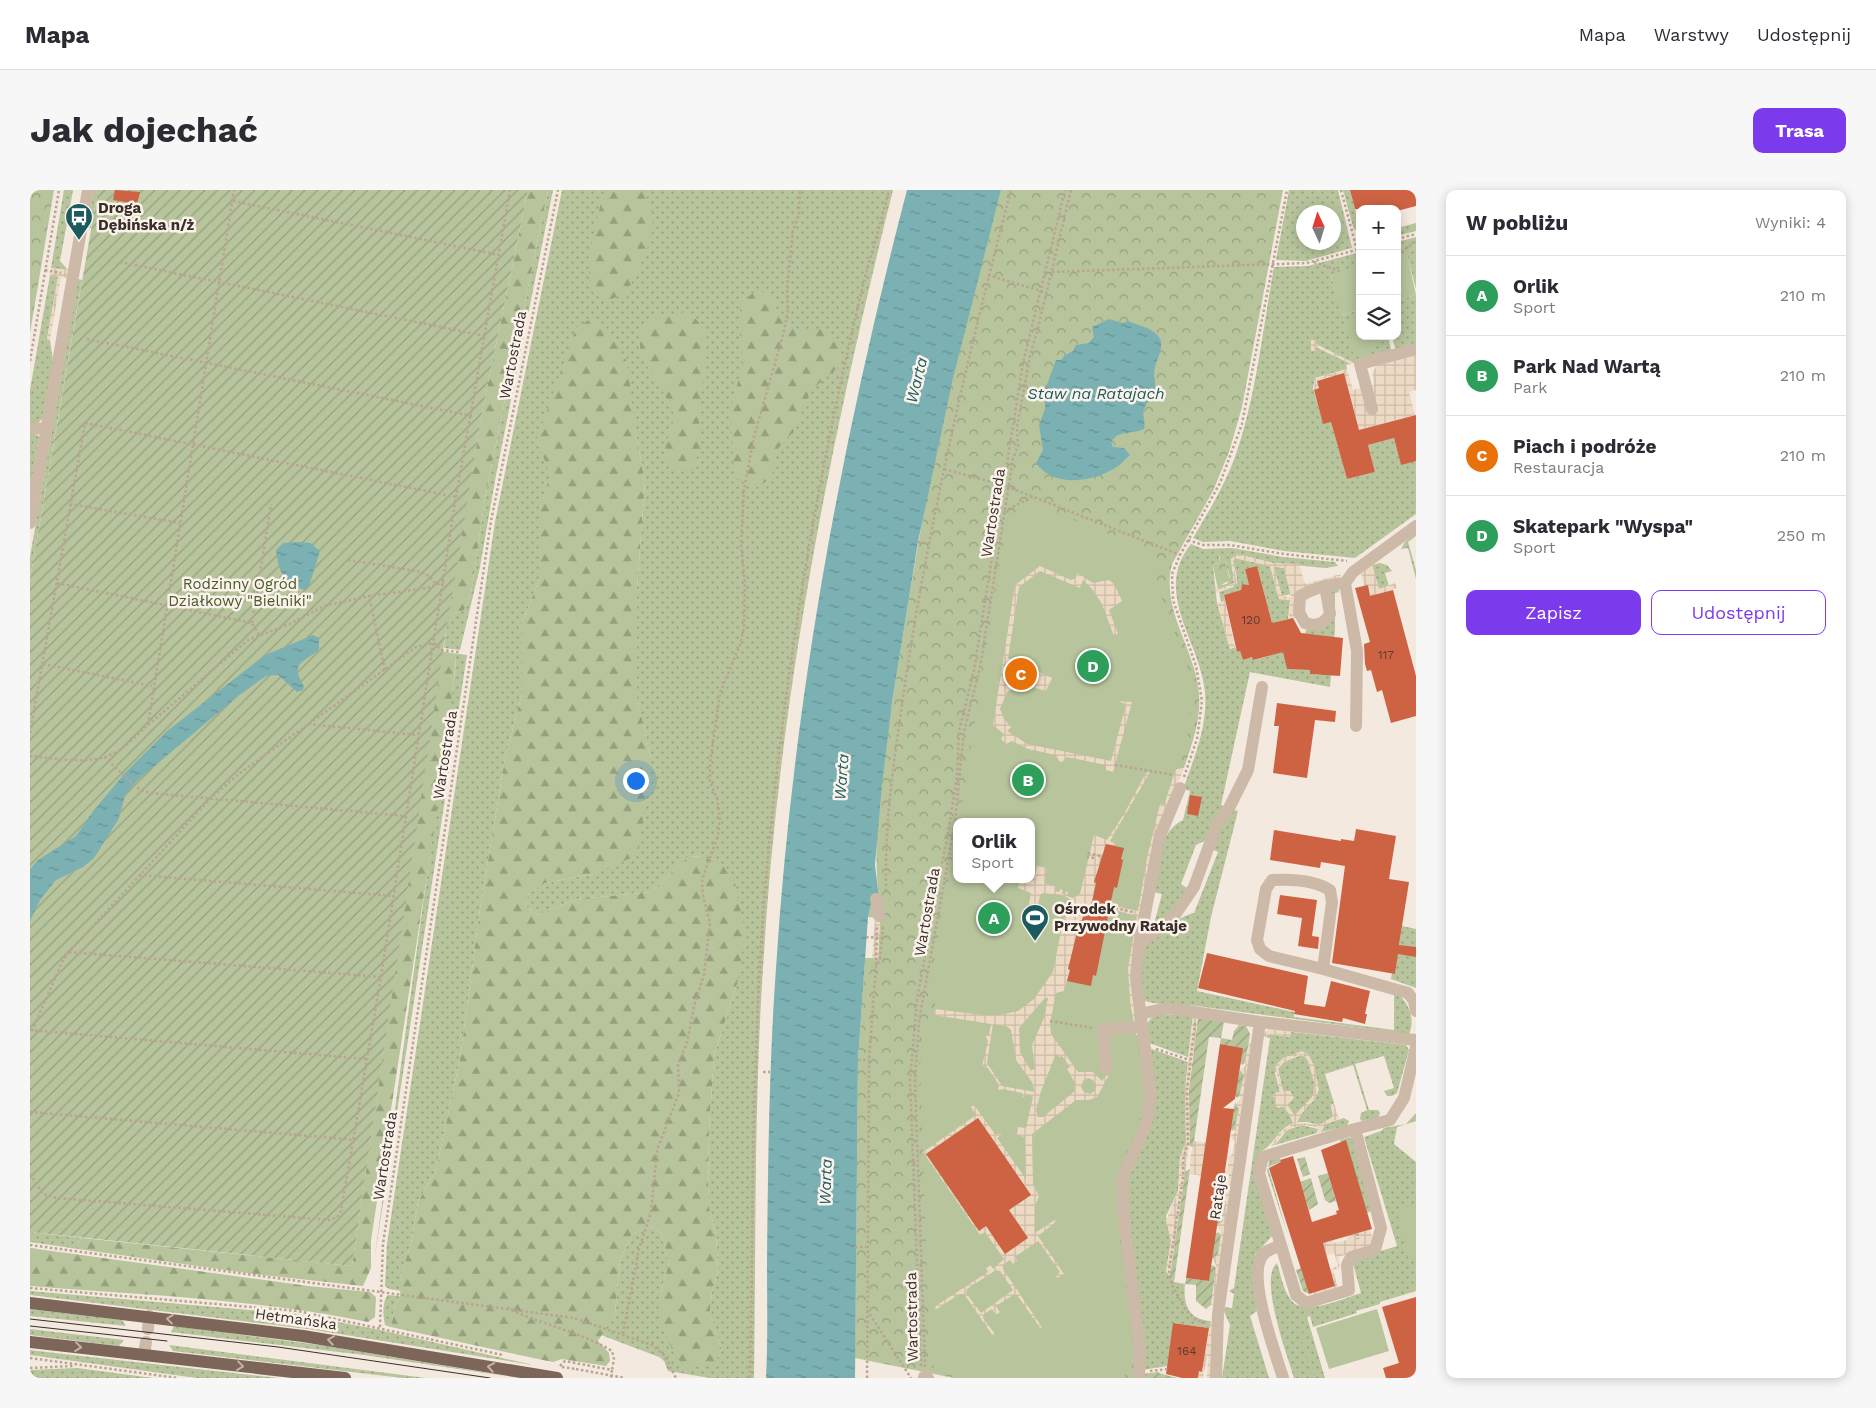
<!DOCTYPE html>
<html lang="pl">
<head>
<meta charset="utf-8">
<style>
	:root { --surface:#fff; --page:#f7f7f7; --text:#2b2b33; --muted:#7c7c81; --line:#e1e1e2; --accent:#7c3aed }
	body { margin:0; font-family:"Work Sans",sans-serif; background:var(--page); color:var(--text) }
	.controls { position:absolute; right:15px; top:15px; display:grid; overflow:hidden; border-radius:10px; box-shadow:0 2px 12px #0003 }
	.controls button { width:45px; height:45px; display:grid; place-items:center; padding:0; border:0; border-bottom:1px solid var(--line); background:var(--surface); color:var(--text); font:25px sans-serif }
	.compass { position:absolute; left:1266px; top:15px; width:45px; height:45px; border-radius:50%; background:var(--surface); box-shadow:0 2px 12px #0003; rotate:356deg }
	.you { position:absolute; left:605px; top:590px; width:18px; height:18px; margin:-12px; border:4px solid #fff; border-radius:50%; background:#1a73e8; box-shadow:0 0 0 8px #1a73e833 }
	.badge { display:grid; place-items:center; width:32px; height:32px; border-radius:50%; background:var(--accent); color:#fff; font-size:16px; font-weight:700 }
	.pin { position:absolute; translate:-50% -50%; border:2px solid #fff; box-shadow:0 1px 5px #0006 }
	.popup { position:absolute; left:923px; top:628px; width:82px; height:65px; box-sizing:border-box; display:grid; place-content:center; border-radius:10px; background:var(--surface); filter:drop-shadow(0 1px 4px #0005); font-size:16px; white-space:nowrap; color:var(--muted) }
	.popup b { font-size:19px; color:var(--text) }
	.popup::after { content:''; position:absolute; left:50%; top:100%; margin-left:-10px; border:10px solid transparent; border-top-color:var(--surface) }
	.list { margin:0; padding:0; list-style:none }
	h2 { display:flex; justify-content:space-between; align-items:center; height:65px; margin:0; padding:0 20px; font-size:21px }
	h2 small { font-size:16px; font-weight:400; color:var(--muted) }
	.list li { display:grid; grid-template-columns:32px 1fr auto; gap:15px; align-items:center; box-sizing:border-box; height:80px; padding:0 20px; border-top:1px solid var(--line) }
	.list b { display:block; font-size:19px; white-space:nowrap }
	.list p { margin:0; font-size:16px; white-space:nowrap; color:var(--muted) }
	.list em { font-size:16px; font-style:normal; color:var(--muted) }
	.actions { display:flex; gap:10px; padding:15px 20px }
	.actions a { flex:1; padding:11px 0; border:1px solid var(--accent); border-radius:10px; text-align:center; font-size:18px; color:var(--accent) }
	.actions .main { background:var(--accent); color:#fff }
	.icon { flex:none; width:28px; height:28px; fill:none; stroke:currentColor; stroke-width:2; stroke-linecap:round; stroke-linejoin:round }
	.map { position:relative; flex:none; width:1386px; height:1188px; overflow:hidden; border-radius:10px }
	header { display:flex; align-items:center; gap:30px; box-sizing:border-box; height:70px; padding:0 25px; background:var(--surface); border-bottom:1px solid var(--line) }
	header strong { font-size:24px }
	nav { display:flex; gap:28px; margin-inline-start:auto; font-size:18px }
	.intro { display:flex; align-items:center; justify-content:space-between; box-sizing:border-box; height:120px; padding:0 30px }
	h1 { margin:0; font-size:35px }
	.button { padding:12px 22px; border-radius:10px; background:var(--accent); color:#fff; font-size:18px; font-weight:700 }
	main { display:flex; gap:30px; padding:0 30px }
	aside { flex:1; background:var(--surface); border-radius:10px; box-shadow:0 2px 12px #0003 }
	.map>svg:first-child { display:block }
	.grass { fill:url(#grass-dots); fill-rule:evenodd }
	.forest { fill:url(#forest-firs) }
	.park { fill:url(#park-crowns); fill-rule:evenodd }
	.garden { fill:url(#garden-furrows) }
	.pitch { fill:#b7c49c }
	.plaza { fill:url(#plaza-grid); fill-rule:evenodd }
	.water { fill:url(#water-ripples) }
	.building { fill:#cd6343 }
	.lines { fill:none; stroke-linecap:round; stroke-linejoin:round }
	.path { stroke:#b9a392; stroke-width:2.5; stroke-dasharray:2.5 2.5; stroke-linecap:butt }
	.minor { stroke:#cdb9a8; stroke-width:12 }
	.major { stroke:#7d6559; stroke-width:12 }
	.tram { stroke:#3a2e29; stroke-width:1 }
	.path-bridge { stroke:#b9a392; stroke-width:2.5; stroke-dasharray:2.5 2.5; stroke-linecap:butt }
	.oneway { stroke:#c2b3a9 }
	.labels { text-anchor:middle; stroke-width:5; stroke-linejoin:round; paint-order:stroke }
	.number-label { font-size:12px; fill:#5f3b30 }
	.poi-label { font-size:15px; font-weight:bold; fill:#3a2e29; stroke:#fbf3eb; text-anchor:start }
	.street-label { font-size:15px; fill:#3a2e29; stroke:#fbf3eb }
	.park-label { font-size:15px; fill:#495a2b; stroke:#fbf3eb }
	.water-label { font-size:16px; font-style:italic; fill:#1b5a5e; stroke:#fbf3eb }
</style>
</head>
<body>
<header>
<strong>Mapa</strong>
<nav><a>Mapa</a><a>Warstwy</a><a>Udostępnij</a></nav>
</header>
<div class="intro"><h1>Jak dojechać</h1><a class="button">Trasa</a></div>
<main>
<div class="map">
<svg width="1386" height="1188" viewBox="0 0 1386 1188">
	<defs>
		<pattern id="grass-dots" width="8" height="8" patternUnits="userSpaceOnUse" patternTransform="scale(1.25)"><rect width="8" height="8" fill="#b7c49c"/><path d="M2 2h.1M6 6h.1" fill="none" stroke="#96a07f" stroke-width="1.8" stroke-linecap="round"/></pattern>
		<pattern id="forest-firs" width="22" height="20" patternUnits="userSpaceOnUse" patternTransform="scale(1.25)"><rect width="22" height="20" fill="#b7c49c"/><path d="M5 1l3.5 6h-7zM16 11l3.5 6h-7z" fill="#96a07f"/></pattern>
		<pattern id="park-crowns" width="20" height="18" patternUnits="userSpaceOnUse" patternTransform="scale(1.25)"><rect width="20" height="18" fill="#b7c49c"/><path d="M2 6a3 3 0 1 1 6 0M12 15a3 3 0 1 1 6 0" fill="none" stroke="#96a07f"/></pattern>
		<pattern id="garden-furrows" width="10" height="10" patternUnits="userSpaceOnUse" patternTransform="scale(1.25)"><rect width="10" height="10" fill="#b7c49c"/><path d="M-1 1l2-2M0 10L10 0M9 11l2-2" fill="none" stroke="#96a07f"/></pattern>
		<pattern id="plaza-grid" width="8" height="8" patternUnits="userSpaceOnUse" patternTransform="scale(1.25)"><rect width="8" height="8" fill="#eddac4"/><path d="M0 4h8M4 0v8" fill="none" stroke="#ccbba8"/></pattern>
		<pattern id="water-ripples" width="26" height="14" patternUnits="userSpaceOnUse" patternTransform="scale(1.25)"><rect width="26" height="14" fill="#7bb1b3"/><path d="M2 4q2-2 4 0t4 0M15 11q2-2 4 0t4 0" fill="none" stroke="#669092"/></pattern>
	</defs>
	<rect width="100%" height="100%" fill="#f4e9de"/>
	<!-- grass -->
	<path class="grass" d="M34,0h9l-13,71 8,9 -17,-2z
		M64,0h4l-7,38h-4z
		M518,0h5l-57,285 -16,92 -20,83 -16,-2 4,-33 16,-5 7,-17 14,-95z
		M532,0h331c-64,255 -115,514 -130,778 -9,136 -7,273 -9,410h-44l-42,-7 -4,-10 -5,-4 -58,-22 14,-21 5,-53 12,-27 19,-7 10,6 8,29 -8,31 61,58 -12,-37 2,-22 6,-22 -2,-36 -8,-31 1,-73 5,-74 23,-72 -35,-128 -14,1 -37,35 -74,7 -40,16 -12,-9 4,-13 16,-10 48,-9 58,-115 -14,-62v-109l8,-106 -9,-48 -99,5 14,36 -11,33v69l-18,46v71l-17,64 -25,151 -20,150 -24,111 -18,32 -7,42 -9,27 -1,20 -12,-2 -4,-3 2,-42 108,-722z
		M1259,0h49l14,58 -46,13 -30,-1zM1274,22h30v30h-30z
		M1313,0h7l10,39 -6,1z
		M1386,33v8l-19,5v-8z
		M1386,47v52l-9,-34 -10,2v-15z
		M1330,62v15l-29,8 11,40 18,-5v26h28l4,17 -38,10 -38,-19v3l35,17 -5,1 1,4 -32,9 -2,10 10,35 8,-1 16,57 28,-7 -7,-27 26,-7 7,26 15,-3v53l-61,44 -71,-7 -54,-10 -27,1 -10,-4c16,-27 33,-55 43,-84 20,-57 27,-127 38,-187l34,-1z
		M20,85l8,1 -11,63 3,1 3,20 -10,58 -5,5h-8v-33z
		M48,89l4,1 -52,299v-22z
		M1386,105v51l-20,6 -4,-16h5v-36z
		M0,243l6,1 3,3 -9,54z
		M1386,342v4l-8,6 8,28v9l-8,-31 -7,1 4,-7z
		M1161,354l12,5 29,-1 51,9 52,5 3,4 -13,2 -52,-5 -32,-8 -10,4 3,24 -16,7 3,-5 6,-1 3,-7 -5,-17 -6,-4v7l-6,2 4,38 13,46 5,-2 2,5 3,-1 3,9 9,-3 2,3 15,-4 12,-11 3,11 4,-1 -1,14 23,1v4l11,1 -17,-38 3,-10h15l9,-36 7,-3 1,4 -4,1v37l-5,57 -80,-15 -29,133 4,1 -18,34 -11,5 -15,39 6,4 -4,12 -30,29 -6,-6 7,1 8,-30 -9,-2c4,-25 5,-60 30,-72l7,-29 -7,-2c11,-30 25,-64 22,-97 -5,-51 -53,-100 -14,-148z
		M1205,368l35,8 9,33 11,1 -2,19 -16,4 -15,-57 -12,3 4,16 -7,-1 -1,6 -17,5 1,6 -4,1 -2,-10 14,-5 4,-9 -4,-17z
		M1350,373l7,2 5,6 -7,2 4,13 -10,3 -7,-24z
		M1243,376l11,2 7,26 -9,2z
		M422,463l15,2 -93,607 81,-591 1,-13z
		M1202,619l6,2 -27,106 -14,74 97,21v5l100,13v-38c14,7 22,27 15,42l-212,-28c-11,-1 -47,-1 -53,-6 -4,-10 -5,-41 0,-51 5,-11 37,-34 50,-36l24,-61 -8,-4z
		M1372,736l14,3v59l-25,-9 1,-6h3z
		M1131,824l32,2 -5,41 -39,-14 -4,-17 7,-9z
		M1261,842l115,13 3,5 -12,43 -5,3h-5l-3,-5 10,-3 -10,-32 -29,8 14,46h9l2,3 -2,5 -16,3 -2,-2 1,-6 6,-3 -14,-45 -28,9 9,29 -3,2 2,12 -14,8 -12,-3h-10l4,-8 14,-16c1,-18 3,-31 -10,-46l-22,6 -8,15 5,19 -5,6 1,8 2,2 5,-2 7,9 3,8c-15,6 -18,20 -31,28l10,85 -17,19 2,56 -7,5 19,62h-47l8,-53 -8,-18 10,1 2,-14 -5,-3 5,-3 36,-250 -4,-1 4,-3 20,3z
		M1122,859l36,13 -3,27 1,52 -6,17 -2,33 -12,25 5,25 -5,30 8,11 11,2c-2,20 3,36 26,37l-1,7 -36,-5 -7,43 -25,4 -17,-184 25,-136z
		M1271,865c13,4 17,31 11,43 -5,7 -12,11 -17,18l-8,-11 2,-14h-6l-5,-22 6,-7z
		M1386,923v8l-19,6 -3,17 22,18v129l-36,11v2l-24,7 1,2 -44,14 -3,-11 -3,1 18,61h-31c-6,-21 -36,-100 -17,-115 4,12 6,27 14,37 12,17 54,-2 70,-7l-9,-33 45,-14 -33,-109 17,-6 3,-3 22,-4z
		M1314,928l5,3 -2,5 -26,6 4,-8z
		M1272,935l16,4 -1,4 -42,12 12,-15z
		M1322,947l21,73 -6,3 -27,-73z
		M0,1042l52,6 -5,6 1,5 -48,-7z
		M0,1101l267,23 83,16 153,35 -225,-36 -278,-34z
		M358,1105l12,1 -5,9 -4,22 -6,-2c-2,-8 -3,-24 3,-30z
		M0,1119l92,11 4,6 -96,-10z
		M144,1136l153,20 191,32 -154,-23 -193,-23z
		M0,1139l94,11 -5,6 -89,-11z
		M139,1155l257,33h-23l-230,-27z
		M0,1160l25,3 224,25h-82l-167,-23z
		M47,1178l76,10h-123v-8z"/>
	<!-- forest -->
	<path class="forest" d="M498,0h20l-63,308 -14,95 -7,17 -16,5 34,-203z
		M581,0h30c27,32 1,72 -15,103l-19,8 -16,-10 -3,-31 14,-62z
		M727,100l15,5 6,22 19,13 23,-1 19,12 1,25 -30,25 -16,40 -20,22 -2,24 -14,10 -24,-8 -3,-72 12,-43 -4,-41 2,-21z
		M659,122l16,17 1,24 -7,68 2,29 -11,19 -18,2 -8,-19 10,-37 -16,-34 -18,-24v-28l17,-14z
		M559,130l16,5 22,37 9,72 9,48 -8,106v108l14,63 -13,96 -45,19 -48,9 -16,10 -4,13 12,9 40,-16 74,-7 37,-35 14,-1 21,10 12,17 10,51 -8,50 -23,72 -5,74 -1,73 8,31 2,36 -6,22 -2,21 12,38 -9,13 -25,5 -13,-13 -16,-37 2,-26 8,-31 -8,-29 -10,-6 -19,7 -12,27 -5,53 -17,27 11,12 1,8 -4,5 -44,-7 -9,3 -20,-4 -142,-31 4,-22 5,-9 2,-25 9,-27 7,-42 18,-32 24,-111 20,-150 25,-151 17,-64v-71l18,-46v-69l10,-33 -13,-36 39,-111z
		M412,461l10,2 4,5 -11,100 -74,482v28l-8,18 -109,-12 -176,-25 -1,-5 5,-6 270,28z
		M0,1058l278,38 62,6 6,5 -1,20 -7,5c-111,-23 -225,-27 -338,-36z"/>
	<!-- park -->
	<path class="park" d="M0,0h24l-24,143z
		M971,0h282l-41,217 -13,45 -16,39 -41,73c-12,45 24,86 27,130 2,26 -7,50 -15,74l-8,2 -12,35 -34,196 6,34h3l7,79 -24,57 14,177 -1,30h-181l-99,-20 3,-298 7,-102h13l2,-40 -12,-1 4,-17 7,-2c-9,-70 8,-161 19,-232 11,-69 22,-137 36,-205 19,-91 43,-181 67,-271zM926,632h76v57h-76z
		M1190,365l7,1 -2,4 5,20 -9,5 -3,5 -5,-25 6,-2z"/>
	<!-- garden -->
	<path class="garden" d="M68,0h430l-46,222 -39,238 -91,616 -322,-34v-653z
		M1168,827l26,5 -3,16 11,2 2,-9 5,-6 7,1 4,8 -4,27 -4,4 -3,-4 4,-13 -23,-4 1,-6 -12,-1 -16,111 -4,-3v-56z
		M1210,880l4,5 -3,20 -4,3 -3,-4z
		M1205,913l4,6 -3,19 -4,3 -3,-4z
		M1249,966l2,6 -13,5 20,69 -21,-65 3,-11z
		M1275,967l5,17 -7,3 -6,-18z
		M1160,979l-16,113 -4,-6 15,-104z
		M1298,983l8,28 -7,2 -4,-3 -7,-24z
		M1281,988l7,26 -9,6 -9,-28z
		M1193,1009l3,3 -3,19 -6,5 1,-24z
		M1188,1042l3,3 -3,20 -6,4 2,-24z
		M1183,1075l3,3 -5,37 -5,4 -10,-8v-16l-11,-1 1,-6 23,3v-13z
		M1271,1078l8,26 -6,-3 -7,-21z
		M1129,1182v1l18,5h-34l-1,-4z"/>
	<!-- pitch -->
	<path class="pitch" d="M1308,16l7,26 -11,3v-23h-10l-1,-1z
		M1377,64l9,41 -19,5v-43z
		M1330,77v43l-19,5 -10,-41z
		M1330,126v20h12l5,15 -23,6 -10,-37z
		M1003,313l114,47 13,15 -3,14 2,11 32,87 1,13 -4,44 -24,71 -4,-1 -13,54 -19,110 2,33 17,94 -9,29 -22,52 1,39 17,139 -10,24h-159l-25,-5 -10,-11 -10,-295 2,-33 6,-15 5,1 2,-16 -7,-9 28,-156v40h76v-57h-73l48,-305z
		M1386,1015v55l-7,1 -13,-51z
		M1347,1119l12,42 -60,18 -13,-41z
		M1272,1141l14,46 -3,1 -14,-46z"/>
	<!-- plaza -->
	<path class="plaza" d="M21,78l17,2 -1,8 -6,-1 -11,63 -3,-1 11,-62 -8,-2z
		M1281,150h5v4l38,19 -3,1 -30,-16 -5,-1v4h-5z
		M1386,162v38l-7,2 6,23 -56,15 -15,-56 -26,6 1,8 -5,2 1,-12 32,-9 6,21 21,-5 -2,-12 6,-10z
		M1207,364l36,9 26,1 6,20 36,-10 -1,3 -31,10 -13,30 -2,2h-5l1,-19 -11,-1 -9,-33 -35,-8 -2,3 4,23 -21,9 -2,-6h3l1,3 16,-7 -3,-24zM1244,377l10,1 7,29 -9,-1z
		M1342,375l7,24 16,-6 2,5 -26,10 -3,-13 -4,1 -3,-13z
		M1010,376l31,14 5,-2 1,-5 16,10 16,-3 5,4 8,17 -13,9 9,24 -4,2 -12,-32 -9,-14 -10,-10 -3,8 -40,-17 -21,16 -11,71 44,20 -6,13 -10,-3 -19,-2 -10,6 -7,17 4,10 7,8 -4,4 20,13 84,17 15,-56 -7,-4 13,1 -19,70 -7,-2v-5l-39,-8 -5,5 -3,-1 -3,-6 -28,-6 -16,-8 -6,3 -5,-5 3,-5 -11,-9 22,-140z
		M1195,411l10,46 -5,2 -13,-46z
		M1154,578l-31,78 -16,178h-3l-4,-23 -2,-33 9,-52 -27,-7 -2,6 -23,-5 -3,10h-3l-1,5 2,1 -3,16h-3l-1,5h2l-3,17h-3l-1,5 2,1 -6,21 -8,2 -6,30 1,11 27,38h15l9,9 4,-5 3,-1 -12,22 -8,3h-13l-44,34 1,51 6,11 -4,10v27l21,-14v3l-18,14 26,38 -7,4 -1,-2 4,-4 -22,-31 -23,16 2,4 -4,3 -3,-4 -7,5v4l39,58 -2,1 -23,-33h-4l-17,11 4,6 -4,3 -4,-6 -8,5 -1,4 12,16 -2,2 -29,-42h-4l-25,16 -1,-3 54,-35 -2,-4 5,-3 2,4 11,-10 -19,-27 -5,3 -57,-83 53,-37 -5,-8 3,-2 21,29h7l-5,4 29,41 -1,-42 -8,-2 1,-8 8,1 7,-31 -5,-3 -5,3 -1,-4 -19,-4 -5,1 1,-5 -12,-18 -5,-1 6,-25 -3,-5 4,-1 2,-11 -57,-9 1,-6 47,6h18l18,-4 16,-12 19,-27 10,-51 9,-21 -11,-5 -18,-2 -3,2 -5,27 -9,-2 5,-27 -13,-5 2,-9 11,2 3,-1 3,-14 9,2 -1,16 11,2 -1,5 4,1 1,-3 3,1 -1,3 2,1 2,-3 2,1 -1,4 6,2 7,-4 14,-59 13,5 17,-26 22,-41 4,-1 -40,69 6,3 -1,3 -10,-2 -2,10h-3l-2,22 -3,-1 -1,6 2,1 -3,10 19,5 -2,7 28,6 9,-53 13,-54 4,1 12,-36zM1015,808h3l-4,20 -12,27 3,23 -4,3 -11,-19 -1,-24zM963,834l13,2 5,4 5,30 16,22 3,10 -33,-6 -15,-23zM1026,864l3,3 3,-1 8,11 -3,2 8,14v8l-32,26h-5l-2,-7 5,-19zM1058,888l5,2 3,5 -1,6 -5,3 -6,-2 -3,-5 2,-6zM948,928l53,77 -52,36 -53,-77zM988,1033l10,15 -9,6 -10,-15zM974,1042l10,15 -9,7 -10,-15zM966,1080l4,1 13,19 -32,23 -15,-20 1,-4z
		M845,727l5,1 -2,41 -6,-1z
		M1163,826l5,1 -9,72 1,52 -20,135 -4,-5 5,-30 -5,-20 12,-30 2,-33 6,-17 -1,-52z
		M1238,839l23,3 -1,5 -20,-3 -4,3 -5,-1z
		M1219,853h4l-38,262h-4l5,-40 -4,-6 6,-4 3,-19 -2,-3 2,-1 -4,-6 6,-5 3,-22 -4,-6 6,-5 1,-14 -4,-1 -1,6 -34,-5v-16l4,-17 35,5 -2,10h4l4,-14 -5,-6 6,-4 -2,-2 5,-21 -4,-6 6,-4 -2,-3 5,-21 -4,-5 6,-5 -2,-2zM1174,965l25,4 -2,12 -24,-4z
		M1272,861l6,3 6,11 5,24 -3,9 -15,16 -4,8 22,3 14,-8 -2,-10 3,-4 5,16 -14,5 -4,8 -4,1 1,-5 -12,-3 -15,3 -10,7 -6,10 -4,1 8,-13 14,-10 -3,-8 -7,-9 -5,2 -2,-2 -1,-8 -2,-1 1,-4 6,-1 -5,-26 8,-8zM1268,865h5l5,6 7,25 -3,11 -17,18 -8,-10 7,-7 -2,-4 -2,-3h-7l-5,-22 3,-5z
		M1340,1040l5,16 -37,11 2,11 -7,2 5,18 -24,7 -1,-2 22,-7 -5,-17 8,-3 -3,-10 -1,-3 -8,2 -4,-13 9,-3 4,4 12,-3v-4z
		M1181,1131l2,1v56h-6l1,-25 -5,25h-5l1,-7 3,1z"/>
	<!-- water -->
	<path class="water" d="M877,0h94l-48,188 -35,164 -26,161 -10,81 -7,81 4,33 -7,2 -4,17 -10,143 -3,318h-89c2,-38 1,-76 1,-115 1,-98 2,-197 9,-295 17,-264 64,-522 131,-778z
		M1079,129l14,4 5,-2c9,4 25,7 31,16 7,11 -5,25 -5,37 0,7 3,12 0,19 -3,6 -9,10 -10,17 -2,6 2,12 0,19 -12,6 -25,0 -33,13l2,5 11,1 6,7c-5,4 -9,10 -15,13 -23,14 -61,20 -79,-5l7,-13 -4,-25 6,-16v-19l11,-30h5l4,-5 8,-4 3,-6 13,-2 5,-6 -2,-10z
		M268,352l12,1 10,8 -11,35 -5,4c-20,-8 -26,-19 -28,-40l7,-7z
		M283,445l6,3v12c-15,12 -30,13 -15,36l-1,4 -6,2 -19,-17 -12,1 -28,20 -99,83 -13,14 -8,27 -24,38 -11,9 -27,13 -16,20 -10,21v-52l8,-9 38,-24 18,-26 31,-37 42,-42 98,-76z"/>
	<!-- building -->
	<path class="building" d="M85,0l25,2 -3,12 -24,-4z
		M1320,0h66v16l-19,5v-2h-42z
		M1314,183l15,57 57,-15v46l-15,4 -7,-27 -26,7 7,27 -28,7 -16,-57 -8,2 -9,-34 5,-2 -2,-7z
		M1227,376l15,57 21,-5 8,15 42,5 -3,38 -30,-2v-4l-23,-1 -4,-17 -30,8 -1,-3 -9,3 -3,-9 -3,1 -13,-57 17,-5 1,-6 7,1 -4,-16z
		M1338,395l2,11 23,-6 23,86v40l-25,7 -9,-33 -5,2 -6,-22 -4,1 -2,-7 -1,-20 6,-2 -15,-54z
		M1247,513l59,8 -1,11 -20,-2 -8,58 -34,-5 6,-47h-5z
		M1160,605l12,2 -4,19 -11,-2z
		M1326,639l40,7 -7,43 20,3 -10,63 17,2v10l-18,-3 -3,20 -63,-11 13,-97 -24,-4 -1,6 -50,-8 4,-30 67,11v-2l13,2z
		M1076,654l18,4 -3,11 2,1 -6,28 -3,-1 -18,89 -3,-1 -2,11 -24,-5 3,-11 -2,-1 12,-49h2l3,-11 5,2 6,-28 -2,-1z
		M1250,705l37,5 -5,36 7,1 -1,12 -20,-3 4,-28 -25,-4z
		M1177,763l101,23 -4,28 21,3 6,-26 39,10 -5,23h2l-2,10 -22,-6 -1,4 -48,-8 1,-3 -97,-23z
		M1190,854l23,4 -8,51 -12,9 11,1 -25,172 -23,-3z
		M948,928l53,77 -22,15 19,28 -23,16 -19,-28 -7,5 -53,-77z
		M1316,950l26,89 -49,14 12,43 -26,8 -40,-126 12,-6 -1,-2 13,-4 19,66 25,-8 -1,-3 3,-1 -18,-60z
		M1386,1107v81h-30l-3,-10 16,-5 -17,-56z
		M1143,1133l36,5 -7,44 -3,-1 -1,7h-16l-16,-4z"/>
	<g class="lines">
		<!-- path -->
		<path class="path" d="M1311,0l16,60
			M203,11l266,54
			M1367,49l19,-5
			M1367,65l19,-14
			M90,72l365,74
			M1284,72l28,10
			M15,80l16,3
			M1022,82l255,-9 53,-14
			M958,85l59,18
			M57,149l385,77
			M0,171l29,-171
			M914,279l62,17 174,69
			M40,314l110,19
			M974,322l29,-16
			M1158,350l15,5h27l54,9 63,7
			M888,352l11,2
			M318,370l74,12 7,4 7,8
			M27,393l195,40 7,12
			M222,433l19,-119
			M13,474l109,22
			M355,480l-16,-74 58,-8 17,-6
			M278,534l110,11
			M118,535l100,-85 44,-17 32,-17 45,-10
			M0,543l55,-310 371,74
			M0,566c27,2 63,11 88,-5 11,-7 20,-17 30,-26l86,-535
			M74,567l35,32 11,4 255,23
			M1085,575l59,10
			M1154,587l13,-38 5,-38 -6,-35 -23,-66 -1,-26 8,-19 40,-72 22,-59 45,-234
			M1064,668l-6,-1v-4l12,3
			M109,685l254,21
			M856,701c-2,-72 10,-144 20,-214 25,-165 63,-326 105,-487
			M1061,713l42,9
			M836,747l16,1
			M39,762l312,25
			M846,775l1,-39
			M1020,831l43,7
			M1165,833l-8,67 1,54 -5,15v19l-14,92 3,15 13,24 11,11 11,3
			M0,840l336,29
			M2,841l31,-71 6,-8 142,-154 29,-25 176,-126 18,-4 8,7 17,2
			M1126,859l34,11
			M828,870h11
			M733,882h7
			M0,922l325,28
			M0,984l13,20 14,4 273,22 7,-3 4,-6 40,-234 75,-480 54,-307
			M1327,1043l1,6
			M0,1055l544,73 78,27 12,10 12,23
			M825,1057h11
			M0,1098l268,23 205,44
			M477,1118c35,17 72,23 105,43l2,8 -2,11
			M837,1120l44,68
			M350,1137l3,-83 108,-723 67,-331
			M593,1144l16,-85 12,-37 6,-62 22,-57 -1,-29 9,-21 7,-37 10,-31 6,-52 -7,-27 -1,-16 16,-45 2,-17 -3,-19 -7,-17v-19l10,-70 20,-48 4,-18 1,-42 -4,-40 3,-56 10,-52 30,-106 4,-21 -1,-22 6,-57 6,-17 1,-24
			M0,1168l148,20
			M530,1176l5,-5 47,9 -1,8
			M891,1176l-11,-285 7,-82 33,-178 7,-45 2,-45 15,-61 49,-307 42,-173
			M532,1177l14,2
			M895,1177l-10,-286 4,-60 36,-199 9,-91 16,-63 33,-209 5,-13 -1,-19 13,-71 8,-28 33,-138
			M0,1178l43,-2
			M1120,1181l18,-2
			M720,1188c3,-171 2,-342 17,-512 18,-198 51,-396 98,-589 8,-29 17,-58 24,-87
			M837,1188l2,-318 7,-93 4,-8 3,-33"/>
		<!-- minor -->
		<path class="minor" d="M1342,219l-12,-45 56,-15
			M0,238l16,1
			M0,333l58,-333
			M1295,396l5,28c-6,10 -14,13 -25,9l-6,-11 1,-16c14,-8 29,-12 45,-13
			M1326,536l1,-75 -12,-68 8,-11 63,-46
			M846,709l3,17
			M1109,755l36,-30 19,-28 23,-63 12,-16 19,-38 14,-83
			M1293,779l-54,-13 -9,-7 -3,-9 9,-51 6,-9c19,-1 42,0 58,10l2,12 -9,67 85,24 6,8 2,10
			M1110,824l27,-6 93,14 156,18
			M1076,879l-3,-40 39,-2
			M1325,939l26,99 -6,22 -24,7 -4,8 2,25 -43,13 -10,-8 -37,-122 4,-16z
			M1325,939l35,-9 14,-22 12,-51
			M1251,1055c-9,4 -18,6 -21,15 -10,25 15,92 23,118
			M118,1139l1,-13
			M114,1165l2,-13
			M894,1187l4,1
			M1109,1188l1,-28 -17,-141v-32l23,-52 5,-30 -15,-117 3,-33 21,-109 20,-48
			M1186,1188l2,-64 42,-292"/>
		<!-- major -->
		<path class="major" d="M0,1113l273,33 254,42
			M0,1152l315,36"/>
		<!-- tram -->
		<path class="tram" d="M0,1129l248,28 212,31
			M0,1136l137,15"/>
		<!-- path-bridge -->
		<path class="path-bridge" d="M546,1179l49,9"/>
	</g>
	<!-- one-way arrows -->
	<defs><path id="oneway-chevron" d="M-2-3.5L2.5 0L-2 3.5" fill="none" stroke-width="1.6" stroke-linecap="round" stroke-linejoin="round" transform="scale(1.25)"/></defs>
	<g class="oneway">
		<use href="#oneway-chevron" transform="translate(140 1129) rotate(-173)"/>
		<use href="#oneway-chevron" transform="translate(301 1150) rotate(-171)"/>
		<use href="#oneway-chevron" transform="translate(48 1157) rotate(6)"/>
		<use href="#oneway-chevron" transform="translate(210 1176) rotate(7)"/>
		<use href="#oneway-chevron" transform="translate(461 1177) rotate(-170)"/>
	</g>
	<!-- icons -->
	<defs>
		<symbol id="bus-pin" viewBox="-11 -11 22 30"><path d="M0 17L-7.5 6A9.5 9.5 0 1 1 7.5 6Z" fill="#1b5a5e" stroke="#fbf3eb"/><path d="M-5-6H5V4H4V6H2V4H-2V6H-4V4H-5ZM-3.5-4V0h7V-4ZM-3.5 1.2v1.5H-2V1.2ZM2 1.2v1.5H3.5V1.2Z" fill="#fff"/></symbol>
		<symbol id="stadium-pin" viewBox="-11 -11 22 30"><path d="M0 17L-7.5 6A9.5 9.5 0 1 1 7.5 6Z" fill="#1b5a5e" stroke="#fbf3eb"/><path d="M0-5a6.5 5 0 1 0 0 10a6.5 5 0 1 0 0-10ZM-3.5-1.8h7v3.6h-7Z" fill="#fff"/></symbol>
	</defs>
	<g fill-rule="evenodd">
		<use href="#bus-pin" x="33" y="11" width="32" height="43"/>
		<use href="#stadium-pin" x="989" y="712" width="32" height="43"/>
	</g>
	<g class="labels">
		<!-- number labels -->
		<g class="number-label">
			<text x="1221" y="434">120</text>
			<text x="1356" y="469">117</text>
			<text x="1157" y="1165">164</text>
		</g>
		<!-- poi labels -->
		<g class="poi-label">
			<text x="68" y="23">Droga<tspan x="68" dy="17">Dębińska n/ż</tspan></text>
			<text x="1024" y="724">Ośrodek<tspan x="1024" dy="17">Przywodny Rataje</tspan></text>
		</g>
		<!-- street labels -->
		<g class="street-label">
			<text transform="translate(483 165) rotate(-79)" y="5">Wartostrada</text>
			<text transform="translate(963 323) rotate(-81)" y="5">Wartostrada</text>
			<text transform="translate(415 565) rotate(-81)" y="5">Wartostrada</text>
			<text transform="translate(897 722) rotate(-80)" y="5">Wartostrada</text>
			<text transform="translate(355 966) rotate(-81)" y="5">Wartostrada</text>
			<text transform="translate(1188 1007) rotate(-82)" y="5">Rataje</text>
			<text transform="translate(882 1127) rotate(-91)" y="5">Wartostrada</text>
			<text transform="translate(266 1129) rotate(8)" y="5">Hetmańska</text>
		</g>
		<!-- park labels -->
		<g class="park-label">
			<text x="210" y="399">Rodzinny Ogród<tspan x="210" dy="17">Działkowy "Bielniki"</tspan></text>
		</g>
		<!-- water labels -->
		<g class="water-label">
			<text transform="translate(886 190) rotate(-76)" y="6">Warta</text>
			<text x="1066" y="209">Staw na Ratajach</text>
			<text transform="translate(811 587) rotate(-86)" y="6">Warta</text>
			<text transform="translate(795 992) rotate(-88)" y="6">Warta</text>
		</g>
	</g>
</svg>
<div class="controls">
<button>+</button>
<button>−</button>
<button><svg class="icon" aria-label="layers" viewBox="0 0 24 24"><path d="M12 4l9 5-9 5-9-5zM3 14l9 5 9-5"/></svg></button>
</div>
<svg class="compass" viewBox="-18 -18 36 36"><path d="M0-13l5 13h-10z" fill="#e53935"/><path d="M0 13l5-13h-10z" fill="#7c7c81"/></svg>
<div class="you"></div>
<div class="pin badge" style="left:964px;top:728px;background:#2e9e5b">A</div>
<div class="popup"><b>Orlik</b>Sport</div>
<div class="pin badge" style="left:998px;top:590px;background:#2e9e5b">B</div>
<div class="pin badge" style="left:991px;top:484px;background:#e8710a">C</div>
<div class="pin badge" style="left:1063px;top:476px;background:#2e9e5b">D</div>
</div>
<aside>
<h2>W pobliżu<small>Wyniki: 4</small></h2>
<ul class="list">
<li><span class="badge" style="background:#2e9e5b">A</span><div><b>Orlik</b><p>Sport</p></div><em>210 m</em></li>
<li><span class="badge" style="background:#2e9e5b">B</span><div><b>Park Nad Wartą</b><p>Park</p></div><em>210 m</em></li>
<li><span class="badge" style="background:#e8710a">C</span><div><b>Piach i podróże</b><p>Restauracja</p></div><em>210 m</em></li>
<li><span class="badge" style="background:#2e9e5b">D</span><div><b>Skatepark &quot;Wyspa&quot;</b><p>Sport</p></div><em>250 m</em></li>
</ul>
<div class="actions"><a class="main">Zapisz</a><a>Udostępnij</a></div>
</aside>
</main>
</body>
</html>
